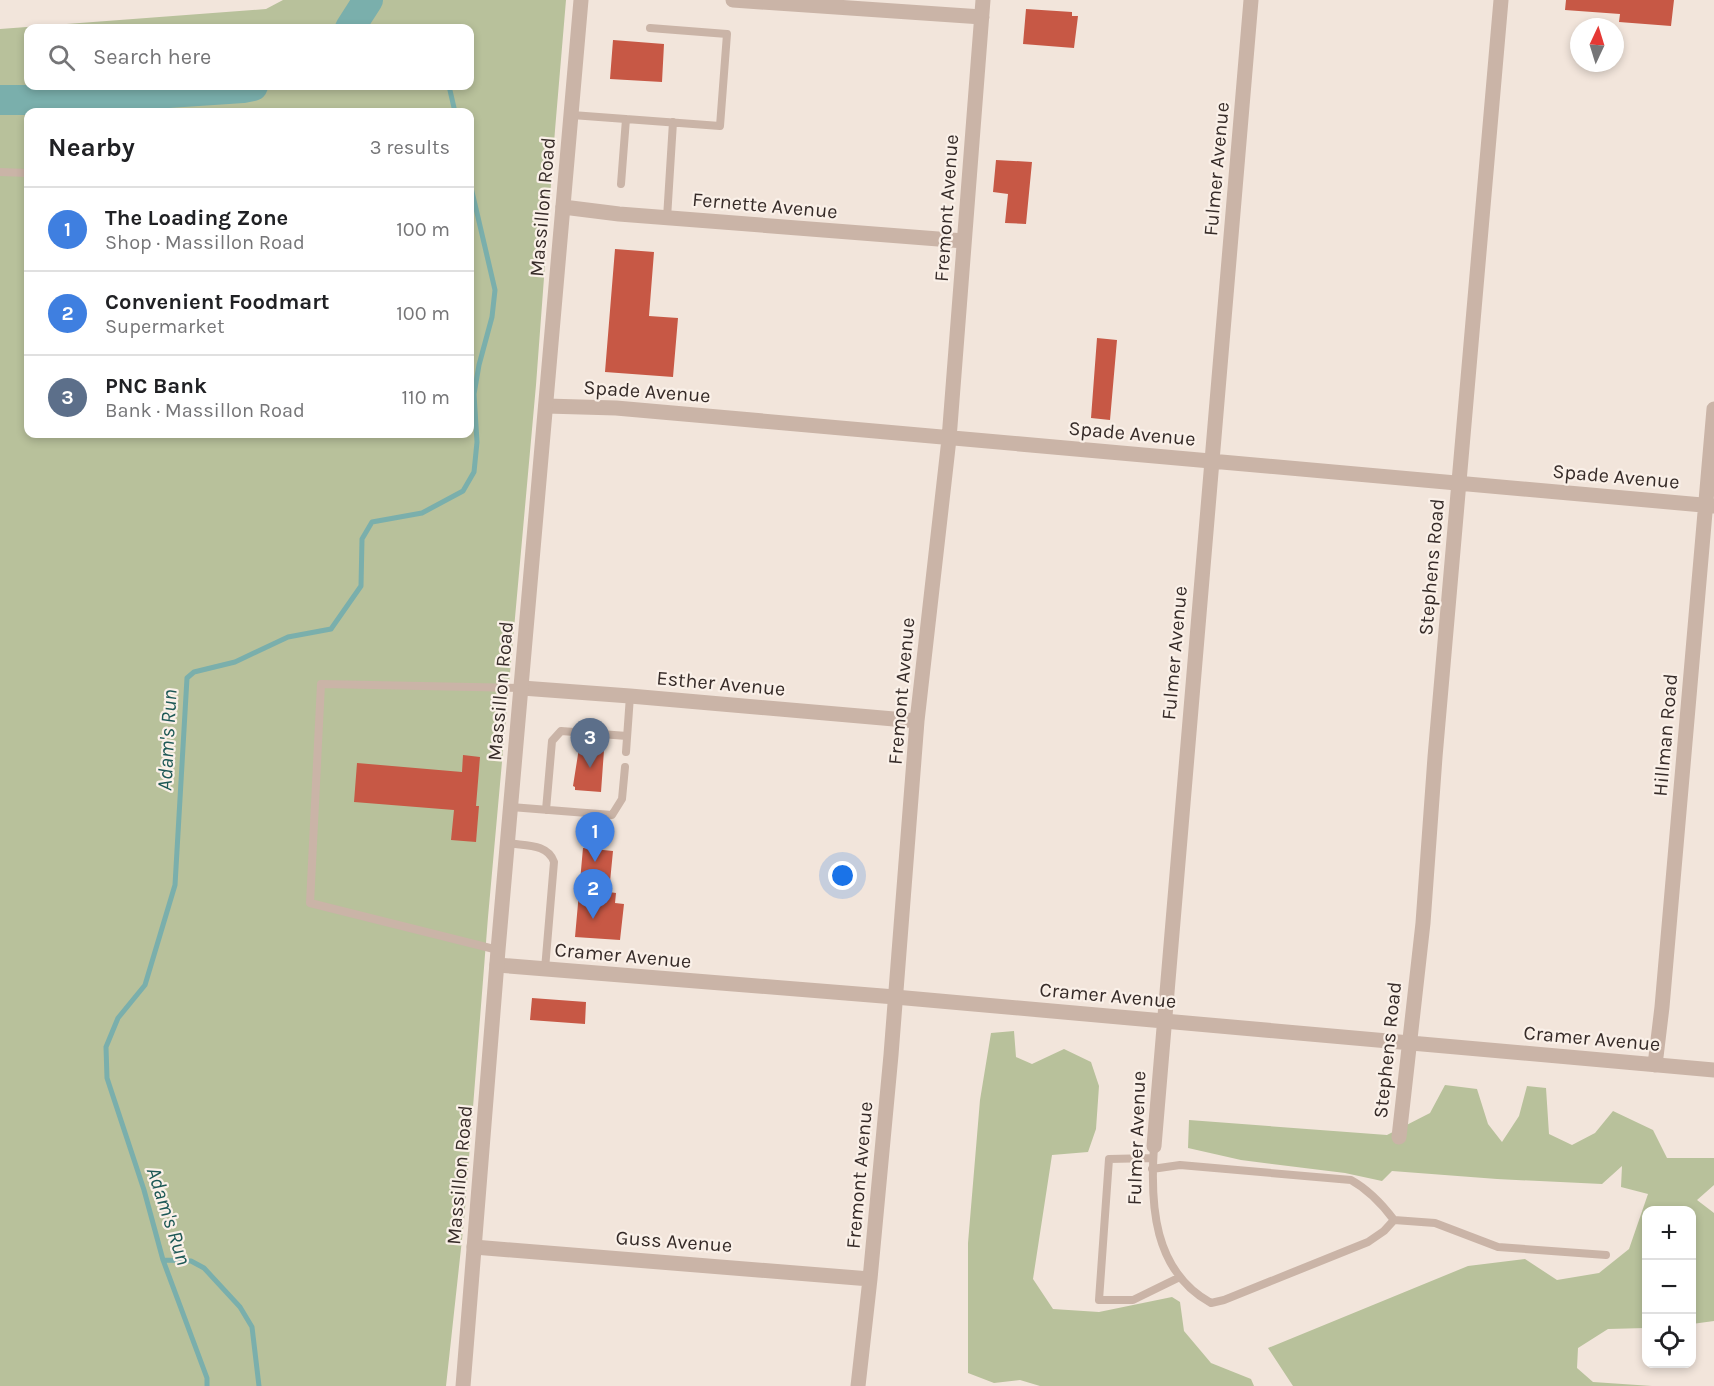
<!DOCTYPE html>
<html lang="en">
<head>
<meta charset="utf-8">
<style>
	:root { --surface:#fff; --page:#f2f2f2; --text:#202124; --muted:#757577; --line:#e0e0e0; --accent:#7c3aed }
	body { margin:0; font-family:Karla,sans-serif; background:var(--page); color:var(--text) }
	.controls { position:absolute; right:18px; bottom:18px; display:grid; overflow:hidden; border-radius:12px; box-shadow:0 3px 9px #0003 }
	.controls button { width:54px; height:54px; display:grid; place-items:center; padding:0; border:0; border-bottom:2px solid var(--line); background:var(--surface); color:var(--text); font:30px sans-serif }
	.compass { position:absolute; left:1570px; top:18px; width:54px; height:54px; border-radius:50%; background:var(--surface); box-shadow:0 3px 9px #0003; rotate:4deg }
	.you { position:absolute; left:843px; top:876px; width:21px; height:21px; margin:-15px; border:4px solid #fff; border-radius:50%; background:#1a73e8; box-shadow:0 0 0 9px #1a73e833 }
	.badge { display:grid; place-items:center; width:39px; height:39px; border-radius:50%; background:var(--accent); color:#fff; font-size:20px; font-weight:700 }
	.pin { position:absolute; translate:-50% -50px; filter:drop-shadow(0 2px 3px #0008) }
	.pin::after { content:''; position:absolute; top:32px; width:21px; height:18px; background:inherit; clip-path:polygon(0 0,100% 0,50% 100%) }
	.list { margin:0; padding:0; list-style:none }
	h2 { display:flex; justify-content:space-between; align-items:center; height:78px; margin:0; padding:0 24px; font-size:26px }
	h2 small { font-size:20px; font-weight:400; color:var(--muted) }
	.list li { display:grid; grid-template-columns:39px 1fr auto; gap:18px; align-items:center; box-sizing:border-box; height:84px; padding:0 24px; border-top:2px solid var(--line) }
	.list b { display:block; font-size:22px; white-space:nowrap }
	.list p { margin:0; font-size:20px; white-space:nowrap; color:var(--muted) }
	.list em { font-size:20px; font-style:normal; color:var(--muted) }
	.icon { flex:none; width:33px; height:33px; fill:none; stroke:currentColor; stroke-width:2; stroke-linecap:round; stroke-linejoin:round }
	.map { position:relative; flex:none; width:1714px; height:1386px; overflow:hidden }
	.search { position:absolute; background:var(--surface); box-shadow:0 3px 9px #0003; left:24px; top:24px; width:450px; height:66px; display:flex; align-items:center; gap:15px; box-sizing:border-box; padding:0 21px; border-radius:12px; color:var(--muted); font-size:22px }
	.panel { position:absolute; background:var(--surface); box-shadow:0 3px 9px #0003; left:24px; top:108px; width:450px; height:330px; border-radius:12px }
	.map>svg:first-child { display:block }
	.green { fill:#b8c19b; fill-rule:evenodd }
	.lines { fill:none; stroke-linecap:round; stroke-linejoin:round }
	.stream { stroke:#7aafac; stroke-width:5 }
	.river { stroke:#7aafac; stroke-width:30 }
	.building { fill:#c75845 }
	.service { stroke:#cab4a7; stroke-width:8 }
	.minor { stroke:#cab4a7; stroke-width:15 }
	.tertiary { stroke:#cab4a7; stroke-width:15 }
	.labels { text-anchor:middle; stroke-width:4.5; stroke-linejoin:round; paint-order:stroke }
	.street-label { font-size:20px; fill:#362b28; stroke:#faf0e8 }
	.water-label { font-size:21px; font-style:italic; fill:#1d5856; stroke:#faf0e8 }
</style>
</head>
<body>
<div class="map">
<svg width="1714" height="1386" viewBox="0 0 1714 1386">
	<rect width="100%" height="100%" fill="#f2e5db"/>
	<!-- green -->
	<path class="green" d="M283,0h283l-11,130 -19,255 -48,532 -24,304 -18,165h-446v-1357l266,-20zM28,28h442v58h-442zM28,112h442v322h-442z
		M1014,1031l2,26 16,7 32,-15 27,13 8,24 -3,43 -8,23 -36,3 -19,124 20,30 46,3 73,-15 8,5 4,29 27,32 40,16 3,7h-214l-20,-6 -26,3 -26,-10v-130l12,-143 11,-67z
		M1445,1085l32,4 11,35 14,18 17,-26 8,-30 19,2 3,46 23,11 23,-12 18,-22 40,19 14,28h47v27l-17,15 17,13v108l-22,3v-114h-46v118l-38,1 -30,19 -1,20 16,14 59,4h-359l-25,-38 200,-82 57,-7 32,21 42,-7 30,-24 19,-55 -27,-7 1,-21 -20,18 -105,-5 -105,-8 -10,10 -37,-8 -104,-13 -53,-12 1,-28 198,15 43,-22z"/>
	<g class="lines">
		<!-- stream -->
		<path class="stream" d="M354,23l15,5
			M449,86l6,26
			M163,1260l28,1 13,7 36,39 12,20 7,59
			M207,1386v-8l-44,-118 -19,-70 -37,-112 -1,-31 12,-29 27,-33 30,-100 12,-207 7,-6 41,-10 53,-25 43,-8 30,-43 1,-47 10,-17 50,-9 41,-22 11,-19 3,-30 -3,-48 5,-29 13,-48 3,-27 -25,-107"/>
		<!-- river -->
		<path class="river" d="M350,28l18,-28
			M0,100h63l180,-12 10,-2"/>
	</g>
	<!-- building -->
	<path class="building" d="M1566,0h108l-3,26 -52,-4 1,-8 -55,-4z
		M1026,9l46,3v4h6l-4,32 -51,-4z
		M613,40l51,4 -2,38 -52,-3z
		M996,160l36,2 -6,62 -21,-1 3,-29 -15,-2z
		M615,249l39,3 -5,64 29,2 -5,59 -68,-5z
		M1097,338l20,2 -7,80 -19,-2z
		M579,748l25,2 -3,42 -26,-2v-3l-2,-1z
		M463,755l17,2 -4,49h3l-3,36 -25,-2 3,-30 -100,-8 3,-39 105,9z
		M583,848l30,3 -4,41 7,1 -1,10 9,1 -4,36 -45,-3z
		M532,998l54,4 -1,22 -55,-4z"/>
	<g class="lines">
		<!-- service -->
		<path class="service" d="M572,115l148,11 7,-92 -77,-6
			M0,172l28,1
			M621,184l5,-65
			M667,218l6,-96
			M626,752l4,-56
			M511,807l101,8 10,-16 3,-32
			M546,810l6,-69 9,-10 66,5
			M508,843c16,3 40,0 46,19l-9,107
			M498,950l-188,-47 11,-219 201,4
			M1154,1146c-4,58 -1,125 57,157l13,-3 144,-58 16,-11 10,-11 41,3 63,24 108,8
			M1153,1158l-44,1 -10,141h34l47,-23
			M1152,1169l28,-4 171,15c18,10 31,24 43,40"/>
		<!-- minor -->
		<path class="minor" d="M733,0l249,17
			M563,207l56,7 345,27
			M546,406l70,2 102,9 996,89
			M522,688l108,8 287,25
			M497,965l398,32 819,73
			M1655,1065l7,-58 52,-598
			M1399,1137l24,-214 12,-166 66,-757
			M1154,1146l97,-1146
			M474,1247l396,32
			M858,1386l12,-107 21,-224 26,-334 32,-282 34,-439"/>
		<!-- tertiary -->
		<path class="tertiary" d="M463,1386l35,-436 83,-950"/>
	</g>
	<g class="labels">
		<!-- street labels -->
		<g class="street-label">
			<text transform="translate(1216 169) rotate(-85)" y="7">Fulmer Avenue</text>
			<text transform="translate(765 205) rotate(5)" y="7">Fernette Avenue</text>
			<text transform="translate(542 207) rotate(-85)" y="7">Massillon Road</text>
			<text transform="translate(946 208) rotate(-86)" y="7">Fremont Avenue</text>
			<text transform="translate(647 391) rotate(4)" y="7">Spade Avenue</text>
			<text transform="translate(1132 433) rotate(5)" y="7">Spade Avenue</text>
			<text transform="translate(1616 476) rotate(5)" y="7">Spade Avenue</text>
			<text transform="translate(1431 567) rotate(-85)" y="7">Stephens Road</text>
			<text transform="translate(1174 653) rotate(-85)" y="7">Fulmer Avenue</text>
			<text transform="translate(721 683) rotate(5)" y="7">Esther Avenue</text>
			<text transform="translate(500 691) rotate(-85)" y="7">Massillon Road</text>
			<text transform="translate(901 691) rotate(-85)" y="7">Fremont Avenue</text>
			<text transform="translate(1665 735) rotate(-85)" y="7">Hillman Road</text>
			<text transform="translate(623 955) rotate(5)" y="7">Cramer Avenue</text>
			<text transform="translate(1108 995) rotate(5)" y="7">Cramer Avenue</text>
			<text transform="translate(1592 1038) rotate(5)" y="7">Cramer Avenue</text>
			<text transform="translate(1387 1050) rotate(-84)" y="7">Stephens Road</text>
			<text transform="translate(1136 1138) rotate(-88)" y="7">Fulmer Avenue</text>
			<text transform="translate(459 1175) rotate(-85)" y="7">Massillon Road</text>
			<text transform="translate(859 1175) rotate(-85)" y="7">Fremont Avenue</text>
			<text transform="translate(674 1241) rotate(4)" y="7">Guss Avenue</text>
		</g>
		<!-- water labels -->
		<g class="water-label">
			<text transform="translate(167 740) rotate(-87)" y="7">Adam's Run</text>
			<text transform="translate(169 1216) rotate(72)" y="7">Adam's Run</text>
		</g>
	</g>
</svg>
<div class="controls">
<button>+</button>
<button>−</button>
<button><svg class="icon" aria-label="locate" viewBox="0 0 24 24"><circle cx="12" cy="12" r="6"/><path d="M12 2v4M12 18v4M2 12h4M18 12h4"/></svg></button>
</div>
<svg class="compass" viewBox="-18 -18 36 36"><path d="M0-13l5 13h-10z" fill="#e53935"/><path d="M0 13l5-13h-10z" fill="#757577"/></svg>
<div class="you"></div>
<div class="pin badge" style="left:595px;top:862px;background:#3f7fe0">1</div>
<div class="pin badge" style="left:593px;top:919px;background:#3f7fe0">2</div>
<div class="pin badge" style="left:590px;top:768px;background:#5c6f8a">3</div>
<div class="search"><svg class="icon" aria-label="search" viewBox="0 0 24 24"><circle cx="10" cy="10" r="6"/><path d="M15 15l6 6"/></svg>Search here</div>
<section class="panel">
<h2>Nearby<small>3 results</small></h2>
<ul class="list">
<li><span class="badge" style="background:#3f7fe0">1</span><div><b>The Loading Zone</b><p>Shop · Massillon Road</p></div><em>100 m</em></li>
<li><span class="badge" style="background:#3f7fe0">2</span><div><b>Convenient Foodmart</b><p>Supermarket</p></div><em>100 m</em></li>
<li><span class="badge" style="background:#5c6f8a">3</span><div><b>PNC Bank</b><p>Bank · Massillon Road</p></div><em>110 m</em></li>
</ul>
</section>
</div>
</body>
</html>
